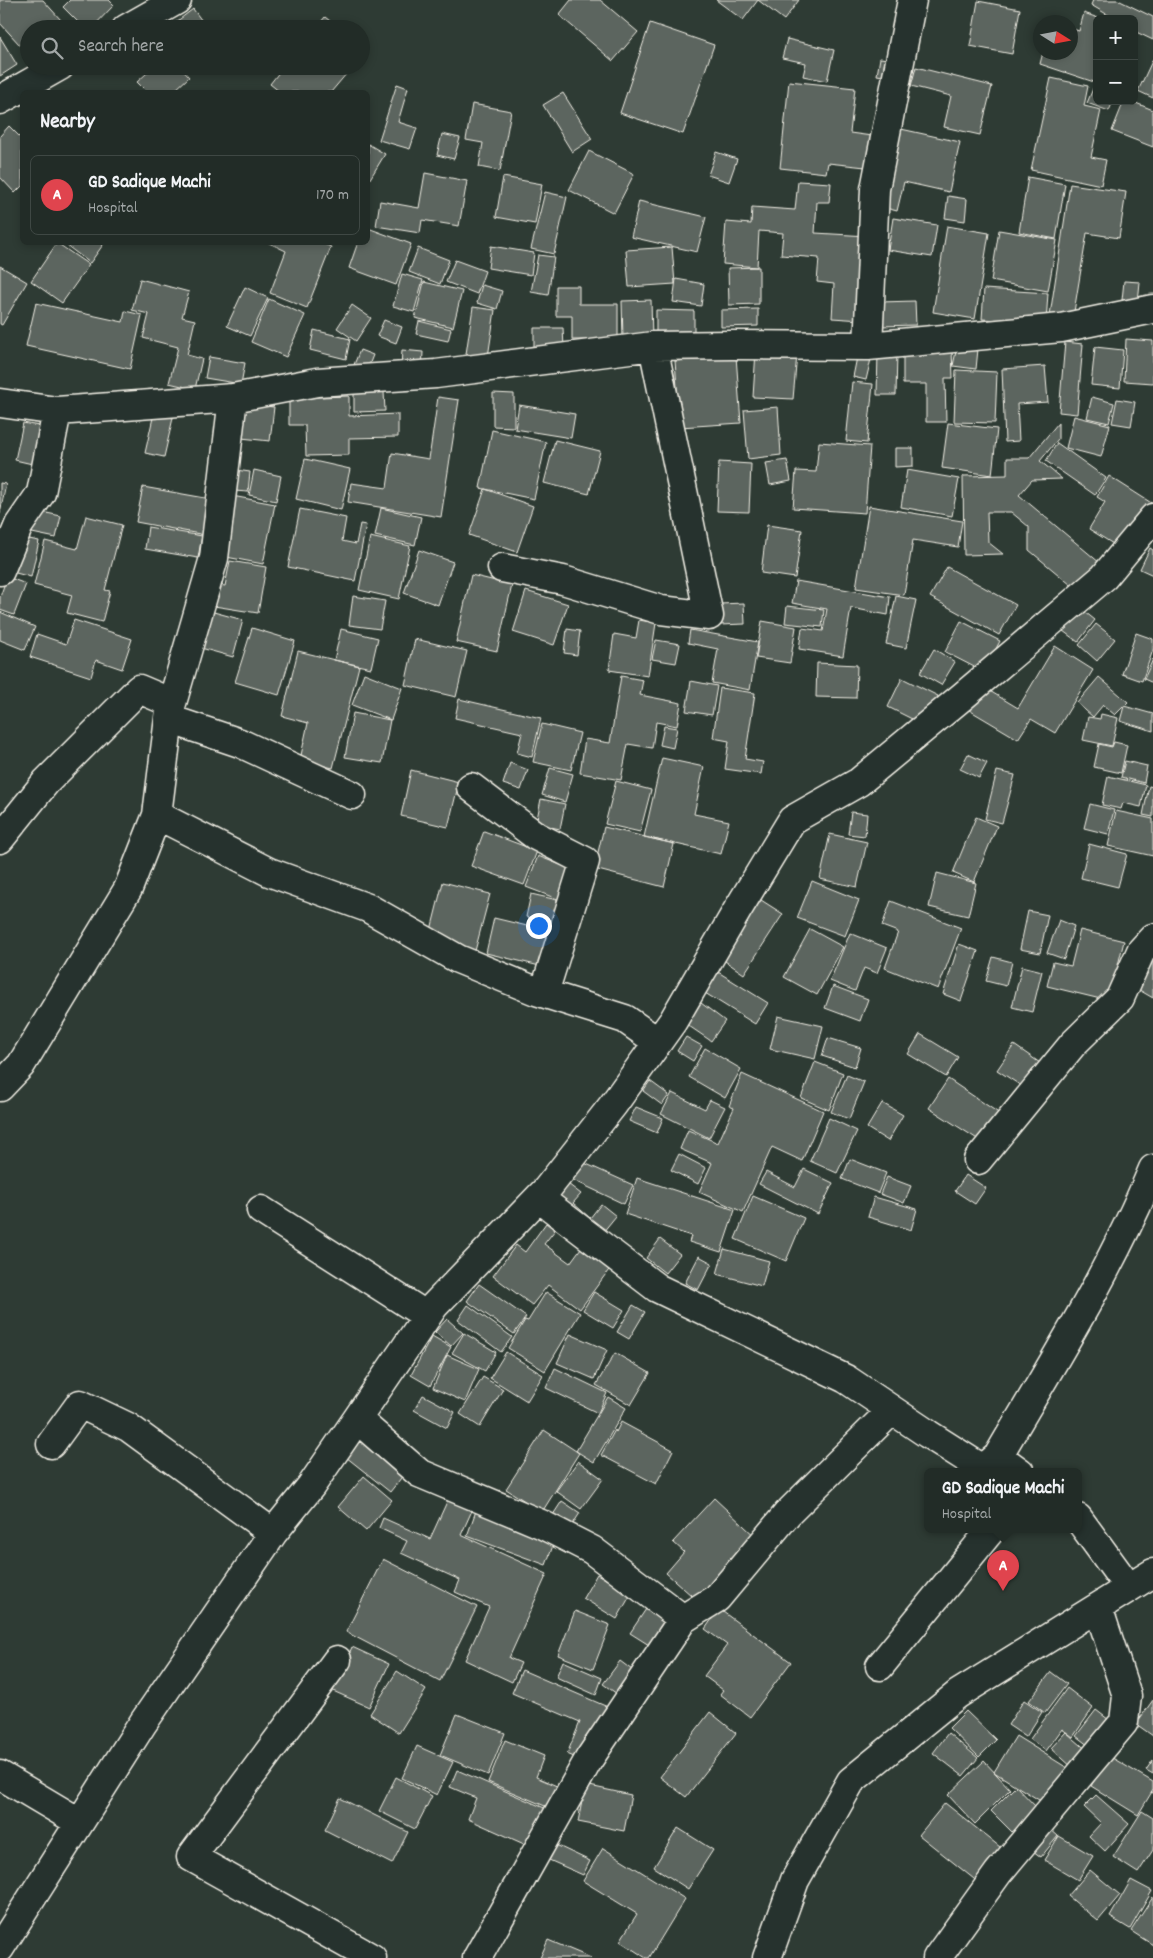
<!DOCTYPE html>
<html lang="en">
<head>
<meta charset="utf-8">
<style>
	:root { --surface:#222c27; --page:#2a342f; --text:#f1f3f6; --muted:#a2a7a7; --line:#3f4844; --accent:#bca0f2 }
	body { margin:0; font-family:Dekko,sans-serif; background:var(--page); color:var(--text) }
	.controls { position:absolute; right:15px; top:15px; display:grid; overflow:hidden; border-radius:8px; box-shadow:0 2px 8px #0003 }
	.controls button { width:45px; height:45px; display:grid; place-items:center; padding:0; border:0; border-bottom:1px solid var(--line); background:var(--surface); color:var(--text); font:25px sans-serif }
	.compass { position:absolute; left:1033px; top:15px; width:45px; height:45px; border-radius:50%; background:var(--surface); box-shadow:0 2px 8px #0003; rotate:101deg }
	.you { position:absolute; left:538px; top:925px; width:18px; height:18px; margin:-12px; border:4px solid #fff; border-radius:50%; background:#1a73e8; box-shadow:0 0 0 8px #1a73e833 }
	.badge { display:grid; place-items:center; width:32px; height:32px; border-radius:50%; background:var(--accent); color:#fff; font-size:16px; font-weight:700 }
	.pin { position:absolute; translate:-50% -41px; filter:drop-shadow(0 1px 2px #0008) }
	.pin::after { content:''; position:absolute; top:26px; width:18px; height:15px; background:inherit; clip-path:polygon(0 0,100% 0,50% 100%) }
	.popup { position:absolute; left:924px; top:1468px; width:158px; height:65px; box-sizing:border-box; display:grid; place-content:center; border-radius:8px; background:var(--surface); filter:drop-shadow(0 1px 4px #0005); font-size:16px; white-space:nowrap; color:var(--muted) }
	.popup b { font-size:19px; color:var(--text) }
	.popup::after { content:''; position:absolute; left:50%; top:100%; margin-left:-10px; border:10px solid transparent; border-top-color:var(--surface) }
	.list { margin:0; padding:0; list-style:none }
	h2 { display:flex; justify-content:space-between; align-items:center; height:65px; margin:0; padding:0 20px; font-size:21px }
	h2 small { font-size:16px; font-weight:400; color:var(--muted) }
	.list li { display:grid; grid-template-columns:32px 1fr auto; gap:15px; align-items:center; box-sizing:border-box; height:80px; margin:0 10px 10px; padding:0 10px; border:1px solid var(--line); border-radius:8px }
	.list b { display:block; font-size:19px; white-space:nowrap }
	.list p { margin:0; font-size:16px; white-space:nowrap; color:var(--muted) }
	.list em { font-size:16px; font-style:normal; color:var(--muted) }
	.icon { flex:none; width:28px; height:28px; fill:none; stroke:currentColor; stroke-width:2; stroke-linecap:round; stroke-linejoin:round }
	.map { position:relative; flex:none; width:1153px; height:1958px; overflow:hidden }
	.search { position:absolute; background:var(--surface); box-shadow:0 2px 8px #0003; left:20px; top:20px; width:350px; height:55px; display:flex; align-items:center; gap:12px; box-sizing:border-box; padding:0 18px; border-radius:28px; color:var(--muted); font-size:19px }
	.panel { position:absolute; background:var(--surface); box-shadow:0 2px 8px #0003; left:20px; top:90px; width:350px; height:155px; border-radius:8px }
	.map>svg:first-child { display:block }
	.building { fill:#5c655e; stroke:#f4f1e8 }
	.lines { fill:none; stroke-linecap:round; stroke-linejoin:round }
	.minor-casing { stroke:#f4f1e8; stroke-width:31 }
	.minor { stroke:#26332d; stroke-width:28 }
</style>
</head>
<body>
<div class="map">
<svg width="1153" height="1958" viewBox="0 0 1153 1958">
	<rect width="100%" height="100%" fill="#2e3b34"/>
	<filter id="ink" filterUnits="userSpaceOnUse"><feTurbulence type="fractalNoise" baseFrequency=".02" numOctaves="2"/><feDisplacementMap in="SourceGraphic" scale="10" xChannelSelector="R" yChannelSelector="G"/><feConvolveMatrix kernelMatrix="1 2 1 2 8 2 1 2 1" color-interpolation-filters="sRGB"/></filter>
	<g filter="url(#ink)">
		<!-- building -->
		<path class="building" d="M0,0h43l26,29h-40v26l-29,-32z
			M70,0h39l5,5 -23,24h-6l-22,-22z
			M571,0h29l38,32 -25,29 -54,-46z
			M716,0h42l-15,20z
			M758,0h41l-15,20z
			M1093,0h25l35,17v23l-19,-9v-12h-19l-24,-14z
			M978,1l42,8 -8,45 -42,-8z
			M193,9l15,20h-41z
			M1084,13l17,6h-4v56l-3,7 -54,-18 3,-12h27v-24l9,3z
			M325,17l15,12h-25z
			M650,23l64,22 -31,89 -63,-21z
			M0,37l17,28 -17,11z
			M787,39l47,11 -7,31 -24,-5 3,-13 -24,-5z
			M880,58l17,2 -2,18 -18,-3z
			M1153,59v39l-15,-7z
			M155,66h24l10,11 -15,14 1,1h-28l-10,-10z
			M284,66h69l-22,26h-51l-10,-8z
			M916,67l76,19 -12,49 -36,-8 7,-31 -40,-10z
			M1051,78l37,8 -4,20 17,4 -10,47 15,3 -5,25 -70,-15z
			M1097,79v22h16l-4,10 -22,-8z
			M789,81l66,7 -5,45 29,4 -4,31 -47,-5 -2,10 -46,-5z
			M397,84l11,4 -10,34 19,6 -7,21 -31,-9z
			M563,93l29,46 -20,13 -29,-47z
			M1124,101h7l22,9v37l-41,-16z
			M472,104l39,7 -11,60 -21,-4 4,-24 -17,-3z
			M9,126l13,13v47l-7,7 -15,-16v-41z
			M901,129l59,13 -11,50 -45,-10 -7,29 -15,-4z
			M442,134l18,4 -6,21 -17,-4z
			M368,144l17,10 -17,28z
			M589,151l45,23 -20,39 -45,-23z
			M716,152l21,7 -8,23 -21,-7z
			M425,173l42,8 -8,45 -37,-6 -2,13 -44,-7 4,-25 39,7z
			M503,177l39,7 -7,40 -39,-7z
			M1028,177l37,7 -9,55 -37,-7z
			M798,181l33,2 -2,19h-12l-2,31 53,3 -6,84 -30,-2 2,-34 -17,-2 2,-24 -38,-3 2,-22 -24,-2 -2,36 -34,-3 3,-42 25,2 1,-17 43,3z
			M1070,184l56,8 -7,46 -32,-5 -14,85 -23,-3z
			M545,192l22,5 -13,57 -23,-5z
			M948,196l19,3 -2,22 -20,-3z
			M639,201l67,16 -9,35 -66,-15z
			M893,218l44,7 -5,32 -44,-7z
			M947,226l42,7 -14,86 -42,-7z
			M368,228l43,16 -15,41 -47,-17 9,-26h10z
			M999,230l58,10 -9,51 -57,-10z
			M62,242h43l-15,21z
			M267,242h52l12,5 -24,61 -37,-15 16,-42z
			M57,243l32,22 -27,38 -31,-22z
			M491,246l43,7 -3,22 -43,-7z
			M672,247l3,37 -46,3 -3,-37z
			M418,248l31,12 -9,24 -31,-12z
			M538,255l16,2 -6,38 -17,-3z
			M455,260l30,11 -8,23 -31,-12z
			M0,266l27,16 -25,43 -2,-1z
			M759,267v37l-30,1 -1,-37z
			M402,274l21,6 -9,32 -21,-6z
			M140,279l49,13 -7,25 13,3 -8,35 15,4 -7,30 -26,-6 9,-36 -35,-9 6,-24 -17,-4z
			M676,279l28,5 -3,22 -28,-4z
			M1124,281l16,1 -2,20 -16,-2z
			M424,282l38,9 -9,36 -38,-9z
			M482,285l20,6 -5,18 -20,-6z
			M556,286h23v18h39v36h-46v-24h-16z
			M245,287l23,11 -18,38 -23,-10z
			M984,289l64,4 -2,30 -64,-4z
			M269,299l36,16 -19,42 -35,-15z
			M651,300l1,39h-29l-1,-38z
			M915,301l1,24 -35,1 -1,-24z
			M36,303l87,19 2,-11 17,4 -12,54 -104,-23z
			M352,305l19,13 -15,23 -19,-13z
			M473,307l22,3 -7,47 -22,-3z
			M758,309v17l-37,1v-17z
			M656,310l38,1v24h-38z
			M384,320l18,7 -6,16 -19,-7z
			M419,321l32,8 -3,12 -32,-7z
			M534,328h29l1,20h-30z
			M314,330l36,9 -4,20 -36,-9z
			M1126,339l27,2v42l-29,-2z
			M1065,342l18,2 -6,70 -18,-2z
			M957,346l21,3 -2,20 -23,-3z
			M1095,347l28,3 -3,38 -29,-3z
			M952,349l1,29h-8l1,44h-20v-38h-23v-34z
			M360,350l13,5 -7,18 -13,-6z
			M402,350l21,2 -1,18 -21,-3z
			M756,351l41,3 -4,45 -40,-2z
			M878,352l19,1 -1,42h-19z
			M736,356l5,67 -61,4 -5,-66z
			M209,357l36,6 -4,21 -36,-6z
			M857,357l14,2 -5,21 -13,-3z
			M1045,366l3,36 -31,2 2,37 -14,1 -3,-73z
			M956,370l41,2 -2,51 -41,-1z
			M852,382l21,2 -6,59 -21,-2z
			M384,392l1,19 -31,1v-18z
			M493,393l21,1v33l-21,-1z
			M349,396v20l49,-2v23l-49,1v17l-43,1 -1,-31h-16v-27z
			M438,397l21,3 -18,117 -93,-15 3,-19 36,5 5,-35 37,6z
			M1092,397l22,6 -5,20 -22,-5z
			M1117,399l18,3 -4,24 -19,-3z
			M246,404l28,3 -4,34 -29,-3z
			M519,405l56,9 -4,24 -56,-9z
			M778,407l3,48 -33,4 -4,-49z
			M154,413l19,5 -9,39 -19,-4z
			M1074,416l36,9 -9,32 -35,-9z
			M23,423l26,5 -8,38 -26,-6z
			M948,423l49,6 -5,46 -50,-7z
			M1058,423v16l-18,22 22,18 -30,1 -13,15 81,68 -23,27 -48,-40v-23l-18,-15h-24l1,30 15,12 -39,1 -1,-79 44,-1v-17h22z
			M492,430l54,12 -12,57 -54,-11z
			M555,440l45,11 -11,43 -45,-11z
			M819,442l51,4 -5,67 -72,-5 3,-37 20,1z
			M1057,443l49,35 -11,17 -49,-34z
			M895,448h18v18l-18,1z
			M305,459l45,10 -9,41 -45,-11z
			M787,460l4,21 -21,4 -4,-22z
			M719,462l32,2 -2,48 -32,-1z
			M236,470l14,2 -2,20 -14,-1z
			M254,470l27,6 -5,25 -27,-6z
			M907,470l52,9 -7,37 -51,-9z
			M1109,476l44,28 -12,20 -23,23 -29,-18 16,-27 -8,-5z
			M0,483l6,1 -6,29z
			M143,487l68,12 -6,36 -69,-13z
			M485,489l48,17 -16,46 -48,-17z
			M232,496l43,8 -12,60 -42,-8z
			M869,506l93,15 -4,26 -45,-7 -9,55 -48,-7z
			M381,508l40,9 -6,28 -40,-9z
			M300,509l46,9 -4,23 14,3 4,-20 6,1 -11,56 -67,-14z
			M37,511l24,5 -5,22 -24,-5z
			M86,516l36,9 -17,65 5,1 -8,31 -35,-9 5,-18 -38,-10 11,-44 32,8z
			M767,525l35,5 -7,48 -34,-5z
			M148,527l54,9 -4,22 -53,-9z
			M19,537l20,4 -8,36 -19,-5z
			M370,537l40,9 -11,53 -40,-9z
			M1150,548l3,2v25l-13,-6z
			M419,550l34,12 -15,43 -34,-12z
			M230,561l36,6 -8,46 -44,-7 4,-21 7,1z
			M947,567l69,38 -17,30 -69,-38z
			M471,575l41,10 -15,66 -41,-9z
			M7,577l19,7 -12,31 -14,-5v-13z
			M796,581l94,16 -2,18 -37,-7 -8,48 -44,-7 3,-21 21,3 4,-22 -35,-6z
			M526,591l42,13 -14,41 -41,-13z
			M353,596l32,5 -5,28 -31,-4z
			M896,596l20,4 -10,48 -20,-4z
			M744,603l1,21 -25,1v-21z
			M787,606l37,4 -2,17 -37,-4z
			M1080,608l15,12 -17,22 -15,-11z
			M210,611l33,9 -10,37 -32,-9z
			M0,612l35,15 -10,23 -25,-10z
			M74,620l58,19 -10,30 -26,-9 -5,17 -61,-20 7,-23 29,10z
			M639,620l17,3 -8,53 -39,-6 5,-36 22,4z
			M762,621l34,6 -6,36 -34,-5z
			M961,621l39,20 -16,31 -39,-20z
			M1096,624l19,15 -18,22 -18,-16z
			M252,628l43,13 -16,54 -44,-13z
			M341,629l37,9 -7,30 -37,-8z
			M567,629l13,2 -3,24 -13,-2z
			M690,630l68,12 -8,48 -38,-7 6,-34 -30,-6z
			M1136,633l17,6v11l-11,31 -20,-7z
			M415,639l52,12 -11,46 -51,-12z
			M656,640l24,4 -4,19 -24,-4z
			M1055,646l38,24 -38,63 -24,-14 -13,20 -54,-32 14,-23 40,24z
			M934,649l21,13 -14,23 -21,-12z
			M298,651l61,15 -26,102 -33,-8 8,-37 -26,-7z
			M1153,659v24l-9,-4z
			M817,663l40,2 -1,33 -40,-1z
			M364,673l38,15 -11,32 -39,-15z
			M621,676l22,4 -3,15 41,8 -4,23 -21,-4 -4,26 -24,-4 -7,36 -41,-7 5,-34 25,4z
			M1099,677l29,25 -13,13 -12,-10 -10,12 -16,-14z
			M902,678l36,18 -14,29 -36,-18z
			M691,681l26,5 -5,29 -26,-4z
			M720,688l35,5 -10,66 18,3 -2,12 -36,-5 4,-28 -16,-3z
			M459,699l82,19 -9,39 -15,-4 5,-20 -67,-15z
			M1124,706l29,8v17l-33,-10z
			M353,713l37,7 -8,43 -37,-6z
			M1101,714l17,4 -6,28 -29,-6 5,-23 12,2z
			M542,724l38,9 -9,37 -38,-8z
			M664,726l13,2 -4,20 -13,-3z
			M1114,742l13,3 -6,28 -27,-6 5,-23 13,3z
			M968,754l19,9 -8,15 -19,-9z
			M662,758l42,9 -10,47 35,7 -8,33 -77,-17z
			M1125,761l22,5 -3,17 -23,-6z
			M510,763l18,7 -7,20 -18,-6z
			M550,768l23,6 -8,28 -23,-7z
			M411,770l48,12 -11,45 -47,-11z
			M997,771l18,4 -13,48 -17,-4z
			M1108,776l38,9 -5,22 -18,-4 -2,6 -19,-4z
			M616,781l35,9 -11,42 -35,-8z
			M1149,786l4,1v30l-10,-2z
			M541,799l24,5 -5,25 -24,-5z
			M1090,804l24,6 -6,24 -24,-6z
			M1116,811l37,8v37l-45,-10z
			M851,812l16,2 -2,22 -17,-2z
			M976,817l21,9 -23,56 -21,-9z
			M604,827l70,17 -10,43 -70,-18z
			M484,831l53,20 -13,34 -53,-19z
			M830,834l37,8 -10,45 -37,-8z
			M1089,844l38,10 -9,33 -37,-9z
			M538,856l35,14 -13,30 -34,-13z
			M937,873l39,10 -8,33 -39,-9z
			M812,881l47,19 -14,36 -48,-18z
			M443,882l47,12 -15,57 -31,-8 -14,-9z
			M531,894l31,7 -5,23 -31,-7z
			M761,900l22,14 -39,60 -22,-15z
			M891,901l70,27 -23,61 -53,-21 13,-36 -16,-6z
			M1028,911l20,4 -8,38 -20,-4z
			M494,918l58,14 -8,35 -58,-14z
			M1059,920l15,6 -10,33 -17,-6z
			M810,929l33,18 -26,48 -33,-18z
			M1080,930l44,11 -15,60 -62,-15 6,-24 18,4z
			M850,933l37,15 -10,25 -13,-5 -9,23 -25,-10z
			M959,944l19,7 -17,50 -18,-7z
			M1153,955v43l-19,-11z
			M993,957l19,5 -6,24 -20,-5z
			M1022,966l20,5 -10,41 -20,-5z
			M718,972l50,31 -13,21 -50,-31z
			M833,986l35,13 -8,22 -35,-13z
			M701,1003l24,18 -14,20 -25,-17z
			M778,1016l45,10 -8,33 -45,-10z
			M920,1034l38,23 -12,20 -38,-23z
			M686,1037l16,9 -9,15 -16,-10z
			M828,1038l33,10 -6,19 -33,-11z
			M1014,1045l29,20 -17,24 -29,-19z
			M705,1048l36,21 -16,29 -36,-21z
			M815,1062l28,11 -14,37 -28,-12z
			M742,1074l81,37 -21,50 -30,-14 -29,65 -44,-20 13,-29 -32,-14 8,-19 30,13 16,-35 -5,-2z
			M847,1075l17,7 -15,37 -18,-7z
			M948,1079l52,35 -18,28 -53,-34z
			M650,1081l19,14 -7,10 -19,-14z
			M672,1093l33,16 5,-9 15,7 -16,31 -48,-24z
			M882,1103l21,12 -15,26 -21,-13z
			M636,1107l27,11 -6,15 -28,-12z
			M829,1118l28,13 -20,42 -27,-12z
			M679,1154l27,14 -8,16 -27,-14z
			M850,1159l36,14 -8,20 -36,-14z
			M582,1162l51,23 -9,19 -51,-24z
			M804,1169l29,14 -15,31 -59,-30 7,-12 29,15z
			M966,1175l20,13 -11,16 -20,-13z
			M887,1177l24,9 -7,17 -24,-9z
			M637,1178l98,32 -14,42 -32,-10 2,-6 -66,-22z
			M568,1184l13,10 -8,9 17,15 11,-14 15,12 -13,16 -45,-36z
			M753,1196l51,22 -18,43 -51,-22z
			M874,1197l43,12 -6,21 -43,-13z
			M546,1223l9,7 -11,14 26,19 19,-26 28,22 -37,50 -32,-24 -16,20 -39,-29 23,-31 9,7z
			M660,1239l20,15 -15,19 -19,-15z
			M724,1249l45,12 -7,25 -45,-12z
			M699,1256l13,7 -14,27 -13,-7z
			M479,1284l47,33 -12,17 -47,-33z
			M546,1292l34,21 -35,58 -37,-23 17,-28 3,1z
			M594,1292l30,18 -11,18 -30,-18z
			M468,1305l44,32 -11,15 -43,-32z
			M633,1305l12,7 -16,27 -12,-7z
			M447,1319l16,14 -12,13 -16,-14z
			M464,1333l32,19 -11,19 -33,-18z
			M570,1334l37,16 -13,29 -37,-16z
			M432,1336l19,11 -21,39 -19,-11z
			M506,1352l37,23 -16,26 -37,-23z
			M615,1353l35,20 -19,32 -35,-20z
			M447,1355l32,14 -14,33 -32,-14z
			M555,1368l52,25 -9,20 -52,-25z
			M483,1377l20,12 -23,38 -20,-13z
			M423,1395l32,17 -8,16 -33,-18z
			M608,1397l18,11 -32,54 -18,-11z
			M621,1422l52,28 -17,34 -55,-29 14,-25 1,2z
			M544,1430l35,23 -37,59 -36,-23z
			M361,1438l44,35 -15,19 -44,-35z
			M578,1461l25,18 -22,30 -25,-18z
			M364,1476l28,24 -26,31 -28,-24z
			M450,1495l24,11 -13,29 86,39 -38,84 12,5 -9,19 -47,-22 24,-53 -34,-15 5,-12 -59,-27 6,-12 -28,-13 4,-10 47,21z
			M714,1498l44,41 -58,64 -34,-30 18,-21 -11,-10z
			M562,1501l18,12 -13,20 -18,-12z
			M477,1508l79,29 -10,28 -79,-29z
			M383,1559l94,48 -37,74 -94,-49z
			M597,1574l34,20 -14,25 -34,-21z
			M648,1606l19,12 -18,27 -19,-12z
			M719,1609l72,53 -41,55 -30,-23 3,-4 -19,-14 23,-31 -22,-16z
			M575,1611l35,14 -17,44 -35,-14z
			M352,1647l37,17 -20,43 -36,-16z
			M563,1661l39,17 -6,17 -40,-18z
			M620,1661l16,12 -16,23 -17,-12z
			M522,1670l88,38 -24,54 -19,-8 13,-32 -68,-29z
			M397,1671l29,19 -27,43 -29,-19z
			M1051,1672l16,12 -22,29 -16,-12z
			M1067,1688l26,20 -20,29 -11,-8 -16,22 -16,-12z
			M1024,1700l18,12 -16,25 -18,-12z
			M1153,1700v36l-17,-12z
			M1096,1710l17,13 -20,26 -17,-13z
			M966,1711l30,29 -17,17 -30,-29z
			M710,1712l26,21 -50,64 -26,-20z
			M457,1714l48,19 -17,42 -48,-20z
			M1066,1732l23,20 -15,17 -23,-21z
			M948,1733l30,25 -15,18 -30,-23z
			M1016,1736l53,33 -22,36 -53,-33z
			M505,1740l39,16 -8,21 30,13 -9,21 -69,-29z
			M417,1746l36,16 -16,33 -35,-17z
			M1109,1756l44,26v8l-15,25 -47,-29z
			M1153,1760v14l-7,-4z
			M984,1761l26,28 -35,35 -27,-29z
			M457,1770l92,40 -16,38 -65,-29 8,-21 -26,-11z
			M396,1777l36,19 -17,33 -36,-18z
			M585,1785l46,10 -7,36 -46,-9z
			M1016,1786l21,22 -24,25 -22,-22z
			M1096,1795l33,29 -24,27 -16,-15 12,-13 -17,-16z
			M340,1798l68,34 -16,32 -67,-34z
			M945,1803l60,48 -26,32 -60,-48z
			M1142,1811l11,7v32l-15,23 -25,-16z
			M678,1828l35,22 -25,39 -34,-22z
			M1050,1829l8,7 -17,21 -8,-6z
			M1059,1836l34,20 -15,24 -34,-20z
			M556,1845l34,16 -7,14 -34,-15z
			M603,1848l82,51 -36,59h-3l-26,-17 17,-27 -54,-33z
			M1090,1870l30,25 -22,26 -30,-25z
			M1131,1880l21,11 -22,38 -20,-12z
			M1153,1897v48l-22,-14z
			M548,1940l43,18h-51z"/>
		<g class="lines">
			<defs>
				<path id="minor" d="M126,29l51,-29
					M0,100l60,-34
					M868,346l7,-157 37,-189
					M0,403l57,8 176,-13 84,-16 119,-8 217,-28 79,-1 136,1 193,-18 92,-19
					M502,568l61,12 98,30 48,6 -56,-270
					M0,571l19,-46 22,-32 16,-82
					M169,719l71,24 112,52
					M471,787l65,49 49,25 -41,132
					M157,815l112,57 99,36 90,51 78,32 89,28 33,23
					M0,839l46,-57 93,-93 33,14
					M0,1087l21,-22 107,-176 29,-74 13,-105 44,-152 19,-160
					M978,1160l95,-116 47,-46 21,-47 12,-13
					M539,1198l118,90 189,91 82,55 55,35 15,-13 22,16
					M261,1210l166,106
					M357,1419l62,54 122,51 51,26 91,69 -94,140 -112,199
					M51,1444l29,-40 48,23 145,106
					M998,1456c55,-94 113,-186 155,-287
					M1078,1518l51,70
					M683,1619l34,-21 71,-85 104,-103
					M337,1660l-146,197 181,101
					M880,1666l111,-136
					M0,1775l79,47
					M0,1948l143,-225 130,-190 38,-47 46,-67 77,-113 113,-117 66,-84 60,-84 65,-112 54,-89 67,-38 104,-86 141,-119 49,-59
					M767,1958l28,-78 56,-99 107,-87 195,-121
					M937,1958l61,-85 126,-151 3,-26 -29,-89"/>
			</defs>
			<!-- minor casing -->
			<use href="#minor" class="minor-casing"/>
			<!-- minor -->
			<use href="#minor" class="minor"/>
		</g>
	</g>
</svg>
<div class="controls">
<button>+</button>
<button>−</button>
</div>
<svg class="compass" viewBox="-18 -18 36 36"><path d="M0-13l5 13h-10z" fill="#e53935"/><path d="M0 13l5-13h-10z" fill="#a2a7a7"/></svg>
<div class="you"></div>
<div class="pin badge" style="left:1003px;top:1591px;background:#e0444e">A</div>
<div class="popup"><b>GD Sadique Machi</b>Hospital</div>
<div class="search"><svg class="icon" aria-label="search" viewBox="0 0 24 24"><circle cx="10" cy="10" r="6"/><path d="M15 15l6 6"/></svg>Search here</div>
<section class="panel">
<h2>Nearby<small></small></h2>
<ul class="list">
<li><span class="badge" style="background:#e0444e">A</span><div><b>GD Sadique Machi</b><p>Hospital</p></div><em>170 m</em></li>
</ul>
</section>
</div>
</body>
</html>
